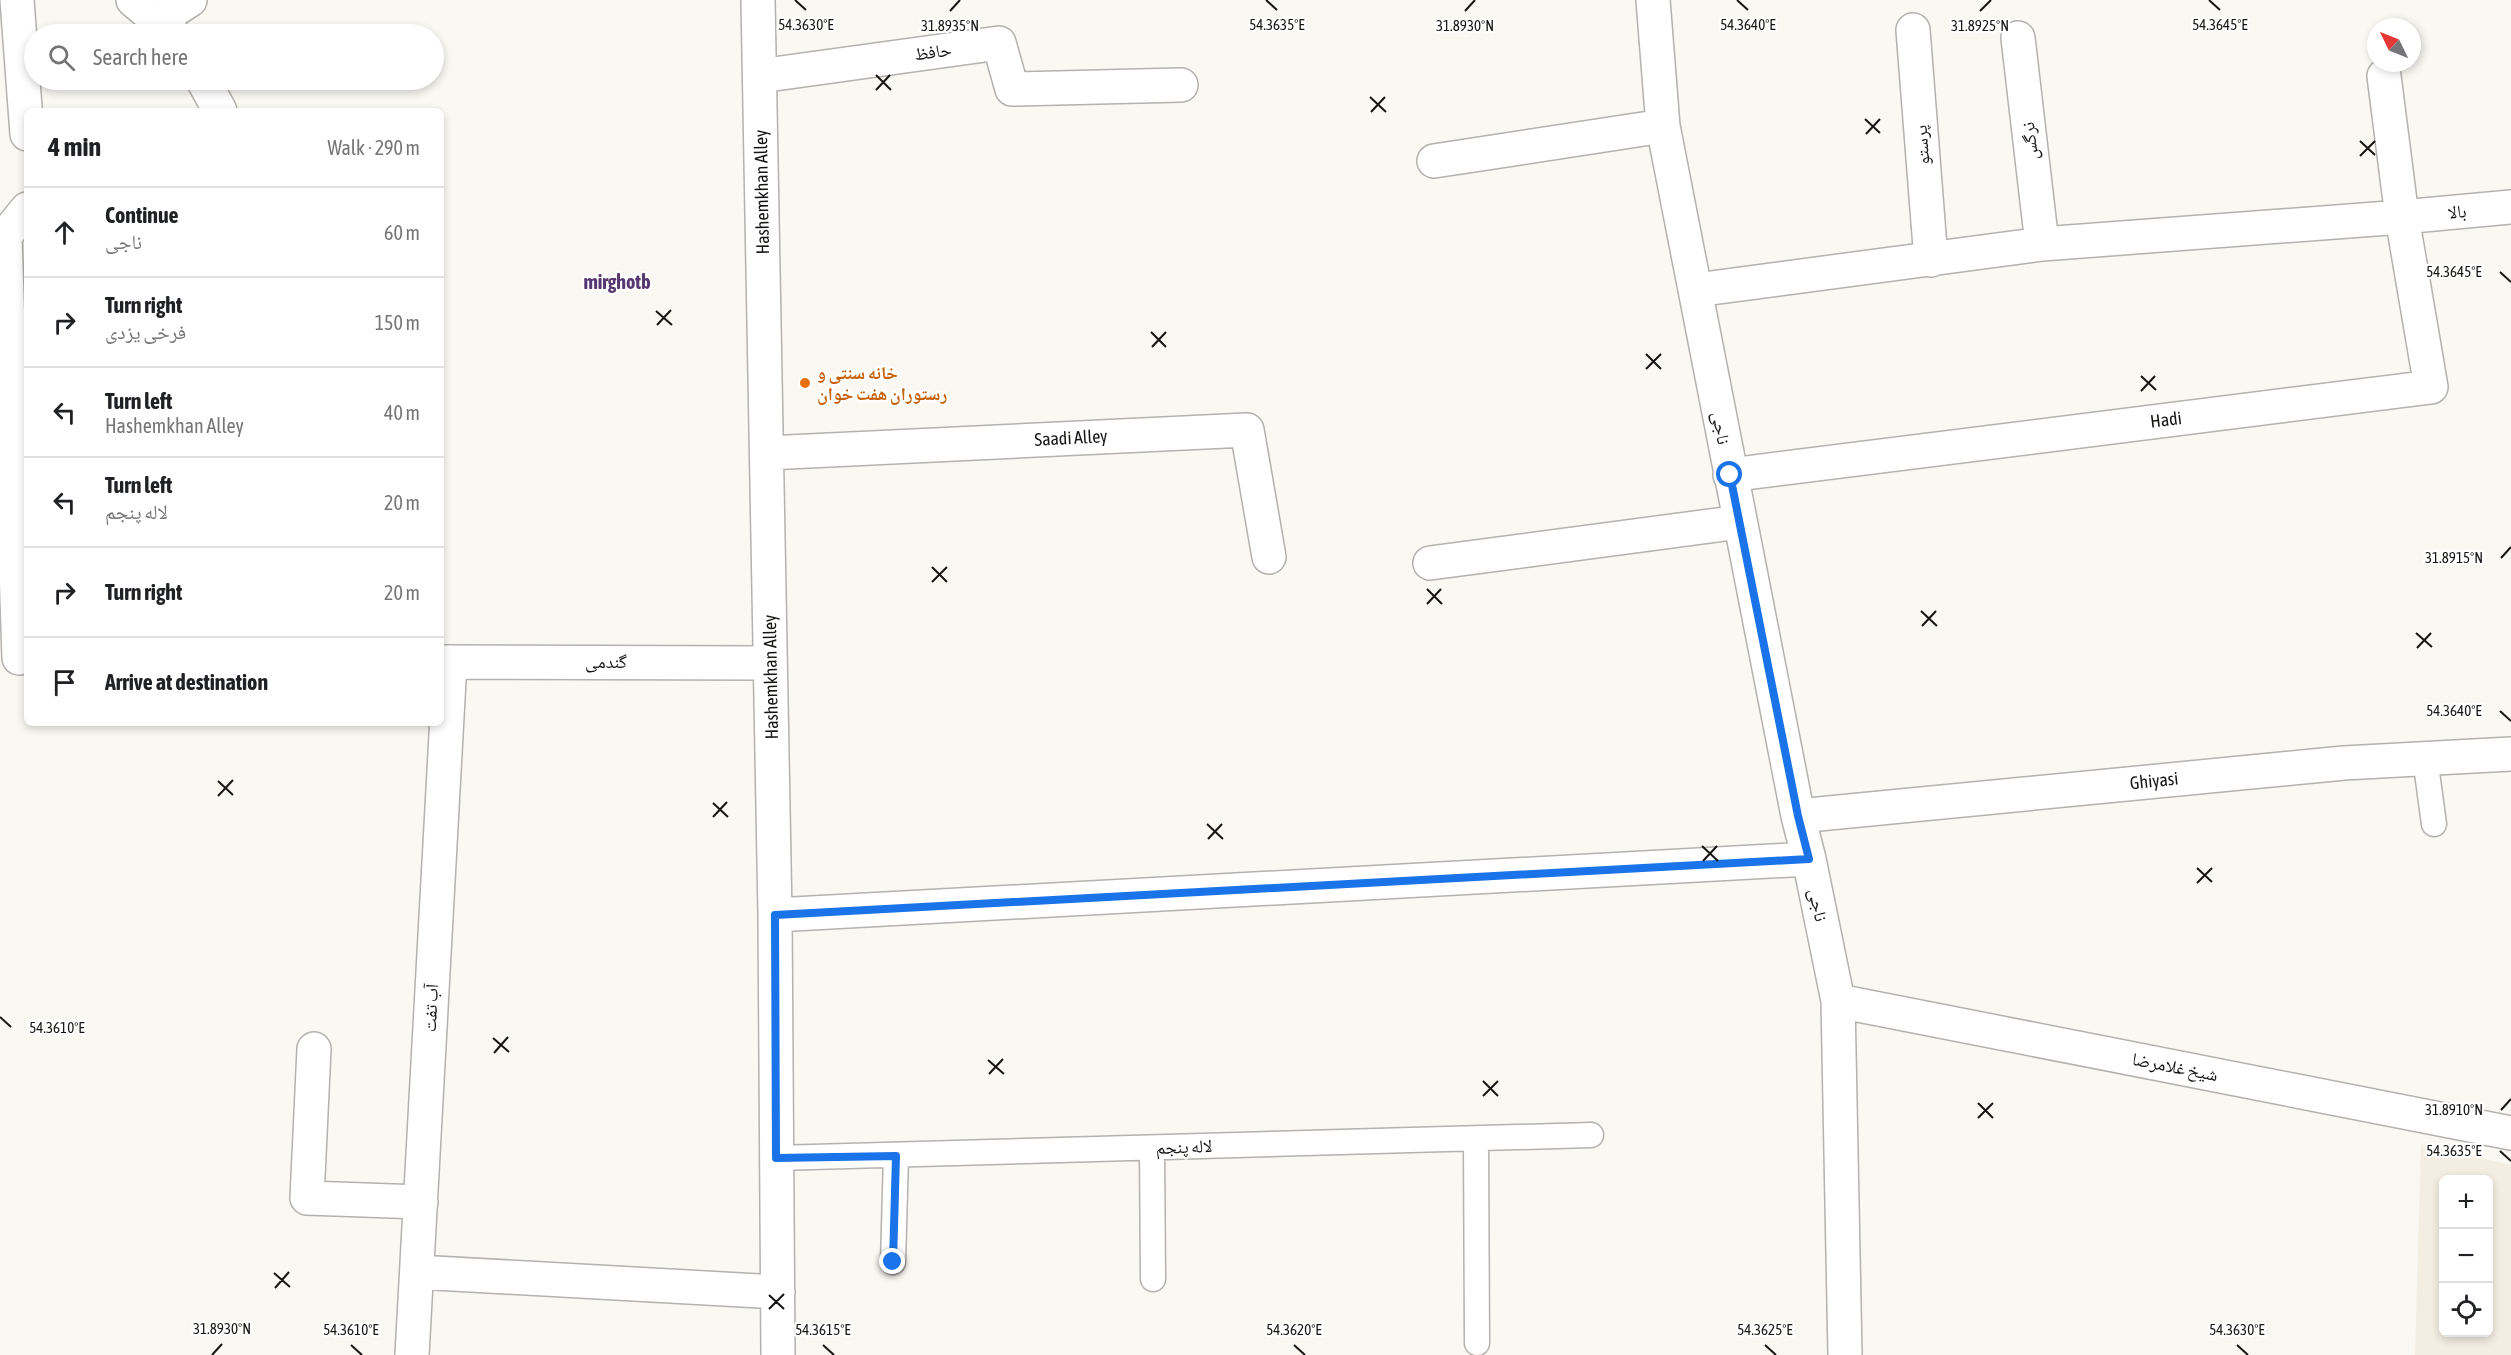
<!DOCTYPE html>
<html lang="en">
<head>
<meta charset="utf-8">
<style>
	:root { --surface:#fff; --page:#f6f6f6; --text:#202124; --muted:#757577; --line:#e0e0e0 }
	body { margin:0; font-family:"Asap Condensed","Noto Naskh Arabic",sans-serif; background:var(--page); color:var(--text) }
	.controls { position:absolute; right:18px; bottom:18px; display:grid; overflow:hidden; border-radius:9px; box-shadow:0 3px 9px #0003 }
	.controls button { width:54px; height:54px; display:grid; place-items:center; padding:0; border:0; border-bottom:2px solid var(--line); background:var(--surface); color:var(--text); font:30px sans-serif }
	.compass { position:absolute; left:2367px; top:18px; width:54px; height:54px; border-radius:50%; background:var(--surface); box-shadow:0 3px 9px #0003; rotate:313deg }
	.stop { position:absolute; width:18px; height:18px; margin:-14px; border:4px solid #1a73e8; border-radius:50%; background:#fff }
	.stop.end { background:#1a73e8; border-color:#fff; box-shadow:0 2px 6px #0008 }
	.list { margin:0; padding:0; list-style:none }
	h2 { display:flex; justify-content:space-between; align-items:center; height:78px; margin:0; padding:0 24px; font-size:26px }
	h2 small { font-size:20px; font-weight:400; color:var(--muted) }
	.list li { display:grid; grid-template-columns:39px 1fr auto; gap:18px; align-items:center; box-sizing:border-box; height:90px; padding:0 24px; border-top:2px solid var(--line) }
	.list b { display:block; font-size:22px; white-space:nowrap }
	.list p { margin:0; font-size:20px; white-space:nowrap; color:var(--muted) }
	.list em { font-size:20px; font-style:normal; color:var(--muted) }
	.icon { flex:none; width:33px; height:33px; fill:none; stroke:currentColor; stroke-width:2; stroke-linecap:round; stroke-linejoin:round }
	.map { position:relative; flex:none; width:2511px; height:1355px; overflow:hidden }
	.search { position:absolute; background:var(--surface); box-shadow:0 3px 9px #0003; left:24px; top:24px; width:420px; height:66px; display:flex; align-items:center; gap:15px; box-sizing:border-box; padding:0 21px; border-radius:33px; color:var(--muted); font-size:22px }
	.panel { position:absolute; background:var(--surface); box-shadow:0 3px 9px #0003; left:24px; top:108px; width:420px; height:618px; border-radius:9px }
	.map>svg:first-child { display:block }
	.built { fill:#f4ede2; fill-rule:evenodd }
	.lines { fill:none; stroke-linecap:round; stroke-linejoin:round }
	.service-casing { stroke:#b4b1ae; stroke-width:27 }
	.minor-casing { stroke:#b4b1ae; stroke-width:36 }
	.service { stroke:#fff; stroke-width:24 }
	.minor { stroke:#fff; stroke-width:33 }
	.route { stroke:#1a73e8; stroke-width:8 }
	.ticks { fill:none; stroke:#161514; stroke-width:2 }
	.food-dot { fill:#e8710a; stroke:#fff; stroke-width:2 }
	.labels { text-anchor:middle; stroke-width:4.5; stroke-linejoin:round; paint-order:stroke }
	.street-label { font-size:18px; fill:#161514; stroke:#fff }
	.food-label { font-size:18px; font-weight:bold; fill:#c56008; stroke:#fff; text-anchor:start }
	.neighbourhood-label { font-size:20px; font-weight:bold; fill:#573770; stroke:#fff }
	.ticks-label { font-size:15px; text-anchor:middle; fill:#161514; stroke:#fff; stroke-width:4.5; stroke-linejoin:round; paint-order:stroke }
</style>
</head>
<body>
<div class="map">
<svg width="2511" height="1355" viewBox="0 0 2511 1355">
	<rect width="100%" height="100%" fill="#faf8f3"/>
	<!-- built -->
	<path class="built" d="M2421,1144l90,21v190h-96zM2444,1180h44v152h-44z"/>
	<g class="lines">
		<defs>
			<path id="service" d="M2425,758l9,66
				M1476,1139l1,204
				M1152,1148l1,131
				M776,1158l815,-23
				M893,1262l3,-106"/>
			<path id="minor" d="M17,0l10,134
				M133,0l40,34
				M758,0l17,915 3,440
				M1653,0l10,126 135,690 11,43 29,142 7,354
				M159,20l31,-20
				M1913,30l18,230
				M2018,38l24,206
				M760,76l239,-33 13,46 169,-4
				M203,80l17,31
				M1434,161l229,-35
				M1696,290l346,-46 360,-27 -18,-141
				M767,453l480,-23 22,127
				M1730,475l701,-88 -29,-170 109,-10
				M1430,563l310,-41
				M19,658l-14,-422 22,-27
				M441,662l329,1
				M1798,816l546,-53 167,-9
				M775,915l1034,-56
				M1838,1001l673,132
				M314,1049l-7,149 114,4
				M417,1272l361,20
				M412,1355l38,-693"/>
		</defs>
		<!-- service casing -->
		<use href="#service" class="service-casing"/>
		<!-- minor casing -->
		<use href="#minor" class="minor-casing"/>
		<!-- service -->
		<use href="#service" class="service"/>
		<!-- minor -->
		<use href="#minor" class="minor"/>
	</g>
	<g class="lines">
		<!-- route -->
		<path class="route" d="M893,1262l3,-106 -120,2 -1,-243 1034,-56 -11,-43 -68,-341"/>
	</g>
	<!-- ticks -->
	<path class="ticks" d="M795,0l11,10M1266,0l11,10M1737,0l11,10M2209,0l11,10M950,11l10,-11M1465,11l10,-11M1980,11l11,-11M876,75l15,15M876,90l14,-15M1370,97l16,15M1371,112l14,-15M1865,119l15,14M1866,134l14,-15M2360,141l15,14M2360,156l15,-15M2500,272l11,10M656,311l16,14M657,325l14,-15M1151,332l15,15M1152,347l14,-15M1646,354l15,15M1646,369l15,-15M2141,376l15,14M2141,391l14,-15M2501,558l10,-11M932,567l15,15M932,582l15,-15M1427,589l15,15M1427,604l14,-15M1921,611l16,15M1922,626l14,-15M2416,633l16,14M2417,648l14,-15M2500,711l11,10M218,781l15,14M218,796l15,-16M713,803l15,14M713,817l14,-15M1207,824l16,15M1208,839l14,-15M1702,846l16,15M1703,861l14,-15M2197,868l15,14M2197,883l15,-15M0,1017l11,10M493,1038l16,14M494,1053l14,-16M988,1060l16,14M989,1074l14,-15M1483,1081l15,15M1483,1096l15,-15M1978,1103l15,15M2501,1110l10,-11M1978,1118l15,-15M2500,1151l11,10M274,1273l16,14M275,1288l14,-16M769,1295l15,14M769,1309l15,-15M351,1345l11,10M823,1345l11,10M1294,1345l11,10M1765,1345l11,10M2237,1345l11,10M212,1355l10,-11"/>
	<!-- markers -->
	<circle class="food-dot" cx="805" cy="383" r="6"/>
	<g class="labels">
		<!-- street labels -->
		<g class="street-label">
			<text transform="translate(933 52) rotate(-8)" y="6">حافظ</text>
			<text transform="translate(2030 141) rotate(-97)" y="6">نرگس</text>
			<text transform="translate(1922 145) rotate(-94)" y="6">پرستو</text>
			<text transform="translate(762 192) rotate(-91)" y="6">Hashemkhan Alley</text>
			<text transform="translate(2457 212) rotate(-5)" y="6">بالا</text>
			<text transform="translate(2166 420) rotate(-7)" y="6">Hadi</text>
			<text transform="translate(1721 428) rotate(80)" y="6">ناجی</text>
			<text transform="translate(1071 438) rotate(-3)" y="6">Saadi Alley</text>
			<text x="606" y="668">گندمی</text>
			<text transform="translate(771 677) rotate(-91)" y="6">Hashemkhan Alley</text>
			<text transform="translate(2154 781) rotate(-6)" y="6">Ghiyasi</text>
			<text transform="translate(1818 905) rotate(78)" y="6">ناجی</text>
			<text transform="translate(431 1008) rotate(-87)" y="6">آب تفت</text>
			<text transform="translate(2175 1067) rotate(11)" y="6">شیخ غلامرضا</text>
			<text transform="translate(1184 1147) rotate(-2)" y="6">لاله پنجم</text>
		</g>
		<!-- food labels -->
		<g class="food-label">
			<text x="817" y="379">خانه سنتی و<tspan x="817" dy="21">رستوران هفت خوان</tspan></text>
		</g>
		<!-- neighbourhood labels -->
		<g class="neighbourhood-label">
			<text x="617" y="289">mirghotb</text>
		</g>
	</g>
	<g class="ticks-label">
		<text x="806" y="30">54.3630°E</text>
		<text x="1277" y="30">54.3635°E</text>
		<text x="1748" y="30">54.3640°E</text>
		<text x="2220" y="30">54.3645°E</text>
		<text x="950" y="31">31.8935°N</text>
		<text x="1465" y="31">31.8930°N</text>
		<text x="1980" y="31">31.8925°N</text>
		<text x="2454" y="277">54.3645°E</text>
		<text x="2454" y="563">31.8915°N</text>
		<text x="2454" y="716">54.3640°E</text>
		<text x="57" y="1033">54.3610°E</text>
		<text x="2454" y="1115">31.8910°N</text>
		<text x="2454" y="1156">54.3635°E</text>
		<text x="222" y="1334">31.8930°N</text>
		<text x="351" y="1335">54.3610°E</text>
		<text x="823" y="1335">54.3615°E</text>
		<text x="1294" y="1335">54.3620°E</text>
		<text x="1765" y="1335">54.3625°E</text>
		<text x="2237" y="1335">54.3630°E</text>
	</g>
</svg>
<div class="controls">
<button>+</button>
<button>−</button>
<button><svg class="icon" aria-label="locate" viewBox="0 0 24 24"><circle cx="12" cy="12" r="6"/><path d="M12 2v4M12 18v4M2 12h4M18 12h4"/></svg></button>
</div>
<svg class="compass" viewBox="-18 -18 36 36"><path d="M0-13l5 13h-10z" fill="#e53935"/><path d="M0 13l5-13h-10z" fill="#757577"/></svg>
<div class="stop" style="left:1730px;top:475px"></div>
<div class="stop end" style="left:893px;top:1262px"></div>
<div class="search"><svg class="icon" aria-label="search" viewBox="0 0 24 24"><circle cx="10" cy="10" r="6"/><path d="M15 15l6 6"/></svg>Search here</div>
<section class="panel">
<h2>4 min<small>Walk · 290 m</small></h2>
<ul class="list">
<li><svg class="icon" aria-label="ahead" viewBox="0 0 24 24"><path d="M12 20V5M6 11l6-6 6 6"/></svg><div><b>Continue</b><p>ناجی</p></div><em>60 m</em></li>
<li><svg class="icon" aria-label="right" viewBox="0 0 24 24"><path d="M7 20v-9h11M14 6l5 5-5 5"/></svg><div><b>Turn right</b><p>فرخی یزدی</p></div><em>150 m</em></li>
<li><svg class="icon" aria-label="left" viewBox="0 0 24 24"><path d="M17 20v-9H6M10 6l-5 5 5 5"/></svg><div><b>Turn left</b><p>Hashemkhan Alley</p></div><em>40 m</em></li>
<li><svg class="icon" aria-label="left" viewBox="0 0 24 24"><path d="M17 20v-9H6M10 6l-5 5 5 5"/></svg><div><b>Turn left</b><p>لاله پنجم</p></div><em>20 m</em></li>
<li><svg class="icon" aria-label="right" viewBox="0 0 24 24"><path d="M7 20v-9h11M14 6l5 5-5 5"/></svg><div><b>Turn right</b></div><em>20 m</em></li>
<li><svg class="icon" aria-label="arrive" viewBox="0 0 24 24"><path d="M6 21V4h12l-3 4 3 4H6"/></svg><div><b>Arrive at destination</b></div></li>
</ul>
</section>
</div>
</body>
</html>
